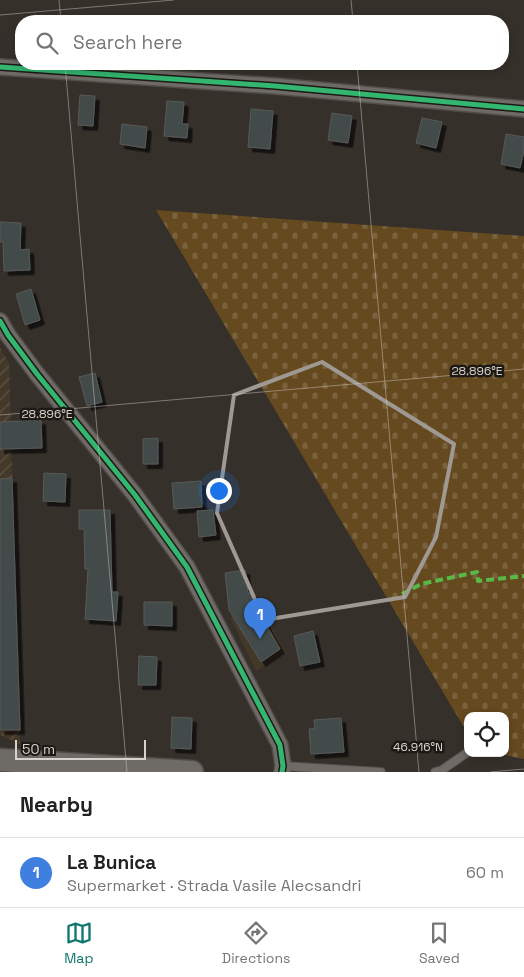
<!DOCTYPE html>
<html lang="en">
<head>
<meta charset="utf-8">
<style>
	:root { --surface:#fff; --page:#f2f2f2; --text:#222; --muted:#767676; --line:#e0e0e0; --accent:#0f766e }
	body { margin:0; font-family:"Space Grotesk",sans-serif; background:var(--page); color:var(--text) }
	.controls { position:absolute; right:15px; bottom:15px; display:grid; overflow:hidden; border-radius:10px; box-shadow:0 2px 8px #0003 }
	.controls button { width:45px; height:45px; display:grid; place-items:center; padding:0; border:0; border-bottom:1px solid var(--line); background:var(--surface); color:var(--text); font:25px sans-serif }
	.scale { position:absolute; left:15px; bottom:12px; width:131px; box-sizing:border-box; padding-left:5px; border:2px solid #d8d2cb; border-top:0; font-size:14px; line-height:18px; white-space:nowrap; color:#d8d2cb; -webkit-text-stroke:4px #1d1914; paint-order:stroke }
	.you { position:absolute; left:218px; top:490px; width:18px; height:18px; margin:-12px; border:4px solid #fff; border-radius:50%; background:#1a73e8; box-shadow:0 0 0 8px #1a73e833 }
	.badge { display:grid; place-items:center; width:32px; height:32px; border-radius:50%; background:var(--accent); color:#fff; font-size:16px; font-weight:700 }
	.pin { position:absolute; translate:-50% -41px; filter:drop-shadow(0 1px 2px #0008) }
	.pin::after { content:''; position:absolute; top:26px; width:18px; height:15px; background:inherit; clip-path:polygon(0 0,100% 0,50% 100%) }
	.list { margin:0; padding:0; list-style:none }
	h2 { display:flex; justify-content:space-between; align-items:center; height:65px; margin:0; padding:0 20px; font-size:21px }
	h2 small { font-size:16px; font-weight:400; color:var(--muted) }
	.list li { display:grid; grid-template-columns:32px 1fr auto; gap:15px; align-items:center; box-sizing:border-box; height:70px; padding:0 20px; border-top:1px solid var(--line) }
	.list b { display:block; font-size:19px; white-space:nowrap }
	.list p { margin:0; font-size:16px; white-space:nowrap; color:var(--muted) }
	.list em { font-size:16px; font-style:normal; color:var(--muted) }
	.icon { flex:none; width:28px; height:28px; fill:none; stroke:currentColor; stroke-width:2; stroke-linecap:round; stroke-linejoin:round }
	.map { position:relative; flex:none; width:524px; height:772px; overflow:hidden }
	.search { position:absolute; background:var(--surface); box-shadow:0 2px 8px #0003; left:15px; right:15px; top:15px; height:55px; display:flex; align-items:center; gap:12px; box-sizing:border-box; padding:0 18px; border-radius:20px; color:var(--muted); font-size:19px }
	.sheet { height:135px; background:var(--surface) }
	nav { display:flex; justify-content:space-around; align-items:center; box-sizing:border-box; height:70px; border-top:1px solid var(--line); background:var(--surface); font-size:14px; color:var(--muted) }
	nav a { display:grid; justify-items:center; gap:2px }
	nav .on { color:var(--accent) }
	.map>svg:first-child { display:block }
	.built { fill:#443828 }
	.industrial { fill:url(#industrial-furrows) }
	.cemetery { fill:url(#cemetery-stones) }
	.building { fill:#424b4a; stroke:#585958; filter:url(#shadow) }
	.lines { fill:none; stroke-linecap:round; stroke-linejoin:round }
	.lane-casing { stroke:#514c47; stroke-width:10 }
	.street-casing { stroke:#514c47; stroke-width:18 }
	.secondary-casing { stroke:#514c47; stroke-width:25 }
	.lane { stroke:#6e6b66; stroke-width:8 }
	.street { stroke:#6e6b66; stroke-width:15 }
	.secondary { stroke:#6e6b66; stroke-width:22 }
	.quiet { stroke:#58b947; stroke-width:4; stroke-dasharray:8 4; stroke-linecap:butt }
	.cycleway-casing { stroke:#1d1914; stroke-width:8 }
	.cycleway { stroke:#33b770; stroke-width:5 }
	.marked { fill:none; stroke:#9f9993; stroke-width:4; stroke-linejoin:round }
	.ticks { fill:none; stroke:#d8d2cb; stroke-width:1; stroke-opacity:0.45 }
	.ticks-label { font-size:12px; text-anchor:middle; fill:#d8d2cb; stroke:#1d1914; stroke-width:5; stroke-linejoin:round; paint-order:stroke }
</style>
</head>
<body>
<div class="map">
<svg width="524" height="772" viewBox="0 0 524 772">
	<defs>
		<pattern id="industrial-furrows" width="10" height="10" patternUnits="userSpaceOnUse" patternTransform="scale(1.25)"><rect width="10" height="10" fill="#443828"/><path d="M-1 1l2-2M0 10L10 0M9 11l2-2" fill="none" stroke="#5e5446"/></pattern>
		<pattern id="cemetery-stones" width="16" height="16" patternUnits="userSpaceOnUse" patternTransform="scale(1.25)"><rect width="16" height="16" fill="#65491f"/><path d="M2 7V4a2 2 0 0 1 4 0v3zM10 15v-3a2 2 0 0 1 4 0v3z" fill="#7a623e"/></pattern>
		<filter id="shadow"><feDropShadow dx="4.5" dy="4.5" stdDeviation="0" flood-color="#0009"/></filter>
	</defs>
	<rect width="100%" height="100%" fill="#35302a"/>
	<!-- built -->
	<path class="built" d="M266,616l20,37 -30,18 -26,-54z"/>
	<!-- industrial -->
	<path class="industrial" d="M0,348l9,15 11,381 -20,-9z"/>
	<!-- cemetery -->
	<path class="cemetery" d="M156,210l368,26v523l-29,-6h10v-37h-37v16l-6,-8z"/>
	<!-- building -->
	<path class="building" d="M80,95l15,1 -2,30 -15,-1z
		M167,101l17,1 -2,22h6l-1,14 -23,-2z
		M251,109l22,2 -3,38 -22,-2z
		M332,113l20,3 -4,27 -20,-3z
		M422,118l20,4 -6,26 -20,-5z
		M122,124l25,3 -2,21 -25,-4z
		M506,134l18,3v14l-4,17 -19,-4z
		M0,222l21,1 -1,27 9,-1 1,21 -26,1 -1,-29h-3z
		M31,289l9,31 -15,5 -9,-31z
		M95,373l7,29 -15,4 -8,-29z
		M41,420l1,28 -42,1v-27z
		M158,438v26h-15v-25z
		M44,473l22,1 -1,28 -22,-1z
		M12,478l8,252h-20v-251z
		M201,481l1,26 -28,2 -2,-26z
		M79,510h31l2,82h6l-2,29 -31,-2 3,-50h-3l-1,-40h-5z
		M213,510l3,25 -17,2 -2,-26z
		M245,570l3,23h5l4,33 7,-5 16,28 -19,13 -32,-52 -4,-37z
		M144,602h28v24l-28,-1z
		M313,631l7,31 -20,4 -6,-30z
		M139,656l18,1 -1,28h-18z
		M172,717l20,1 -1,31 -20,-1z
		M341,718l3,34 -33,2 -2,-25 6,-1 -1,-8z"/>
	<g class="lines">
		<defs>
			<path id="lane" d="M283,766l98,6
				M435,772l7,-2 26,-18"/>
			<path id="street" d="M0,67l275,19 249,23
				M0,321l8,14 29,39 98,121 52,72 93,178 3,21 -1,6"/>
			<path id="secondary" d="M0,760l192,12"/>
		</defs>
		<!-- lane casing -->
		<use href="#lane" class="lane-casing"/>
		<!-- street casing -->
		<use href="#street" class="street-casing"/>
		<!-- secondary casing -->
		<use href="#secondary" class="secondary-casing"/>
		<!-- lane -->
		<use href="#lane" class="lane"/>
		<!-- street -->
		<use href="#street" class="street"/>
		<!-- secondary -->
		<use href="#secondary" class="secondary"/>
		<!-- quiet -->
		<path class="quiet" d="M402,594l19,-10 56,-12 1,9 46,-5"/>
		<defs>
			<path id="cycleway" d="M0,67l275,19 249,23
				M0,321l8,14 29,39 98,121 52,72 93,178 3,21 -1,6"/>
		</defs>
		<!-- cycleway casing -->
		<use href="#cycleway" class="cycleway-casing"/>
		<!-- cycleway -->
		<use href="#cycleway" class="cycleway"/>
	</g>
	<!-- marked area -->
	<path class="marked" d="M322,362l132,82 -18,93 -31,60 -141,23 -47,-107 17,-118z"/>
	<!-- ticks -->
	<path class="ticks" d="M59,0l2,21M351,0l2,21M0,15l174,-15M65,64l62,708M357,64l62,708M0,415l524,-46M490,772l34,-3"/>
	<g class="ticks-label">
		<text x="477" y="375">28.896°E</text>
		<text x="47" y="418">28.896°E</text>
		<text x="418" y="751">46.916°N</text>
	</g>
</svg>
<div class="controls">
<button><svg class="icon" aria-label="locate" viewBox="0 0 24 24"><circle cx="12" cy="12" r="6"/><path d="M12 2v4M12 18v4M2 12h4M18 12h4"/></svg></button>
</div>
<div class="scale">50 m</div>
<div class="you"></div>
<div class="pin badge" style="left:260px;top:639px;background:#3f7fe0">1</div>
<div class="search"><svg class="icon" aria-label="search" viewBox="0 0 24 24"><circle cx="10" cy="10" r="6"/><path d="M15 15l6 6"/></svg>Search here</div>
</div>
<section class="sheet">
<h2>Nearby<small></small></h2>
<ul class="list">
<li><span class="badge" style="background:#3f7fe0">1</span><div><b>La Bunica</b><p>Supermarket · Strada Vasile Alecsandri</p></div><em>60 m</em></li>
</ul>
</section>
<nav>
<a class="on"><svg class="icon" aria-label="map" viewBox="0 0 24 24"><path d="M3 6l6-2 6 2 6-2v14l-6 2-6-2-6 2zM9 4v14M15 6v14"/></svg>Map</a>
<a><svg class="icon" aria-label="directions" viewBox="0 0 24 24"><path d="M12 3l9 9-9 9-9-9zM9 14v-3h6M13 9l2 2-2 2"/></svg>Directions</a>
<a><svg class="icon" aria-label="saved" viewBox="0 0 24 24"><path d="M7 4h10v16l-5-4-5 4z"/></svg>Saved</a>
</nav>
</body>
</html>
